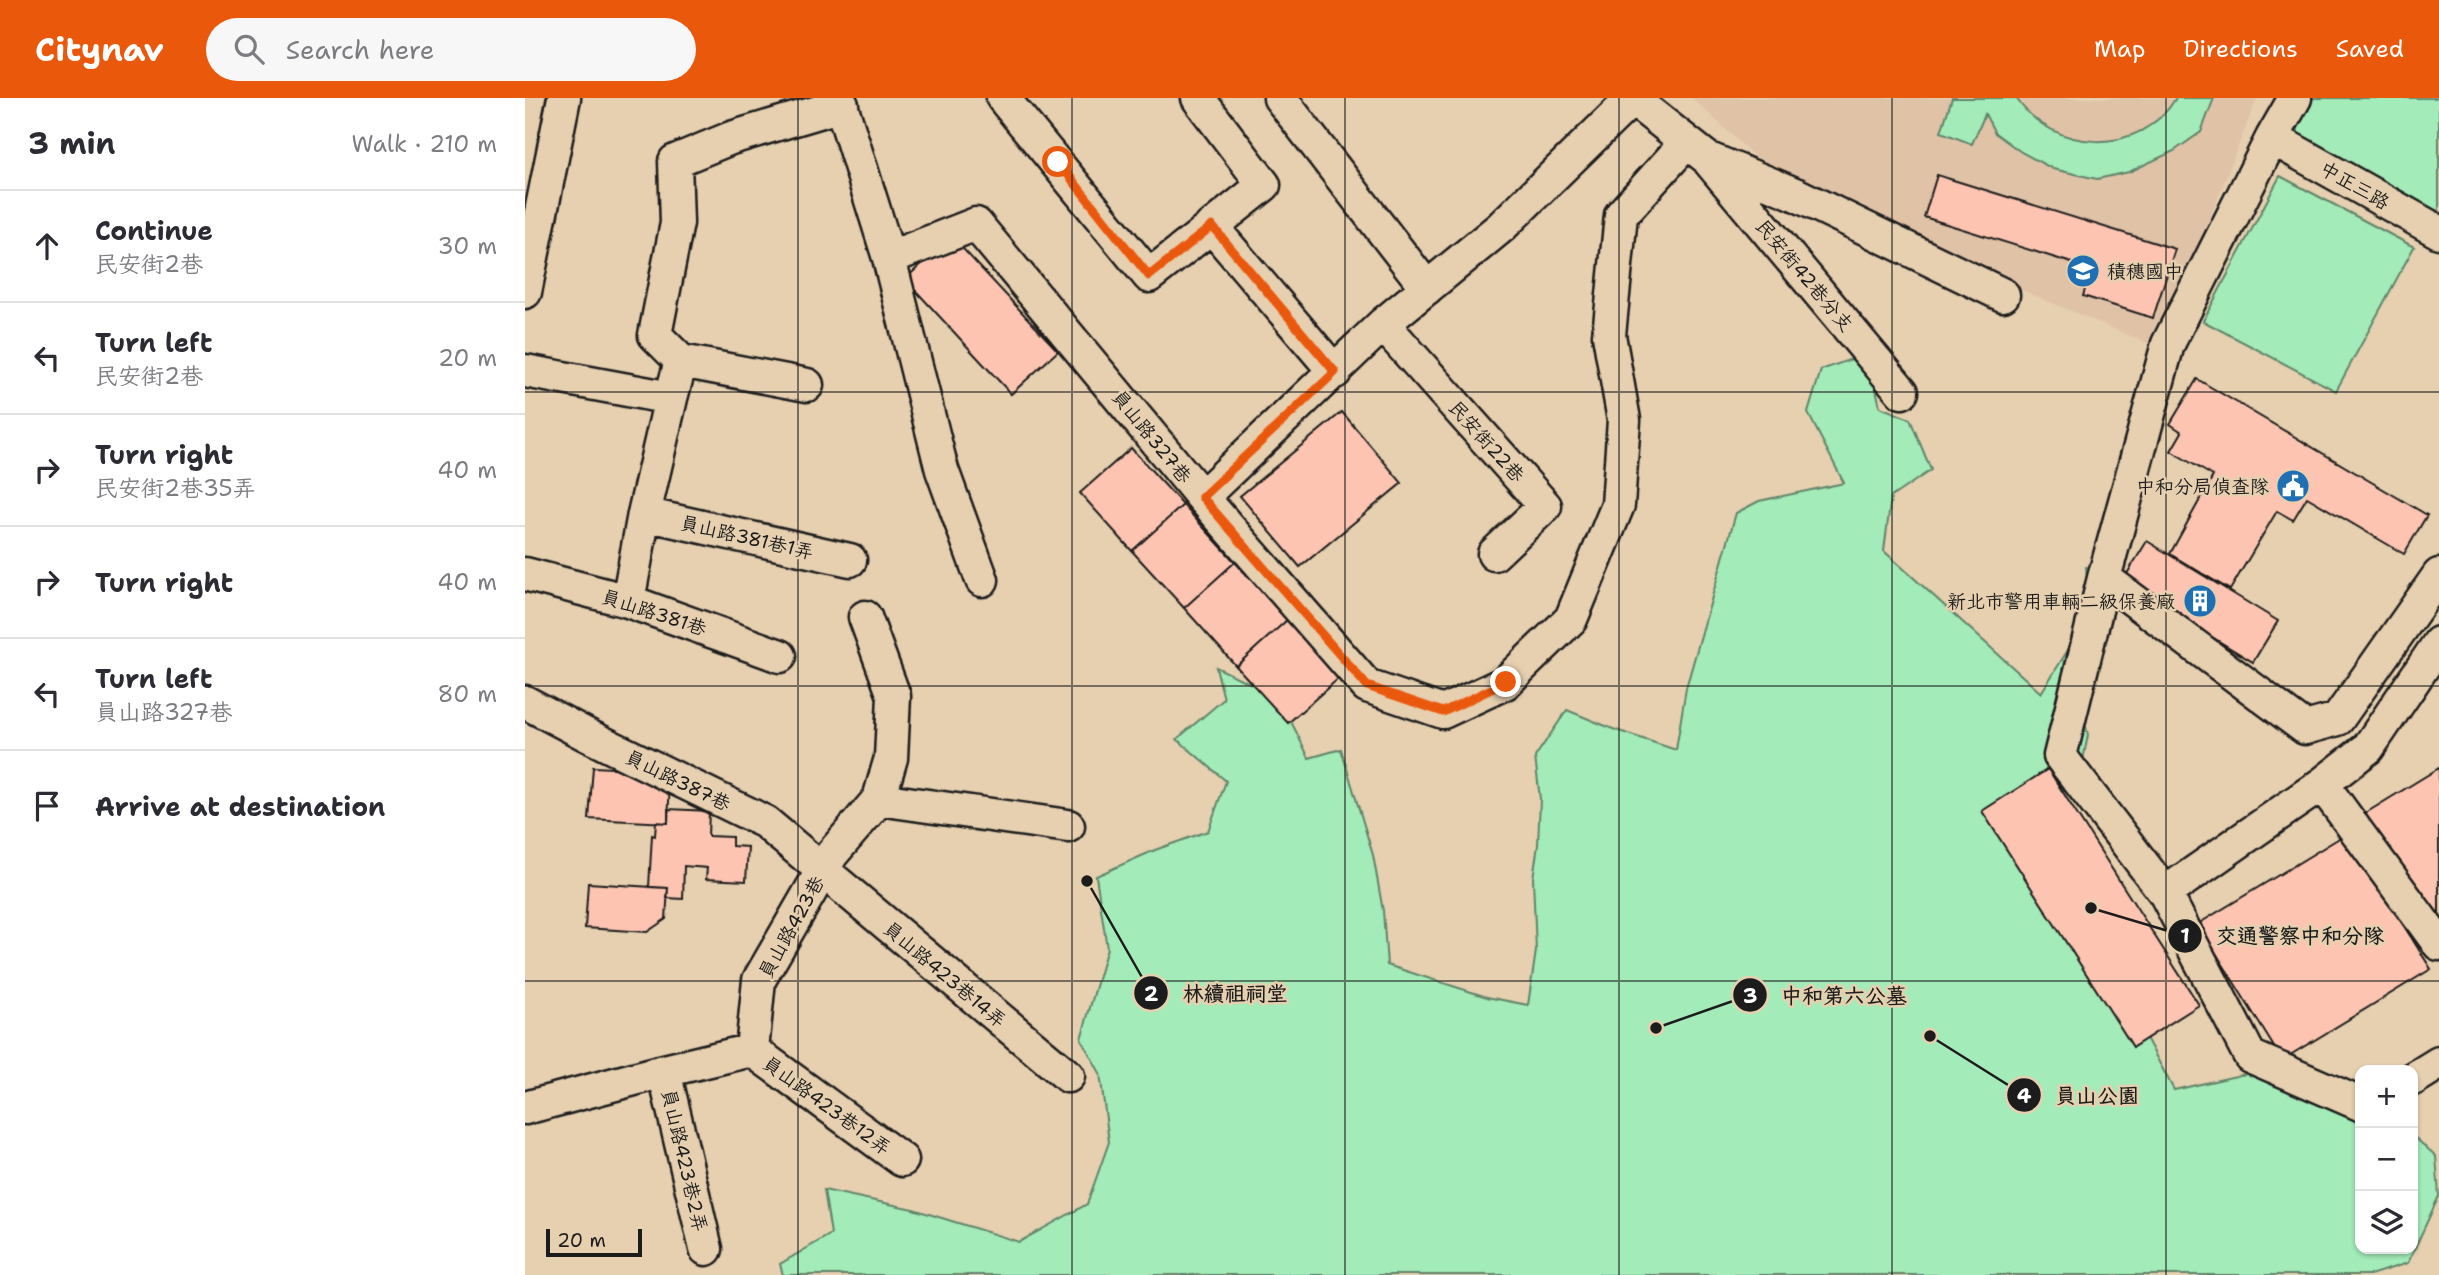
<!DOCTYPE html>
<html lang="en">
<head>
<meta charset="utf-8">
<style>
	:root { --surface:#fff; --page:#f7f7f7; --text:#2b2b33; --muted:#7c7c81; --line:#e1e1e2; --accent:#ea580c }
	body { margin:0; font-family:"Shantell Sans","LXGW WenKai TC",sans-serif; background:var(--page); color:var(--text) }
	.controls { position:absolute; right:21px; bottom:21px; display:grid; overflow:hidden; border-radius:14px; box-shadow:0 2px 5px #0004 }
	.controls button { width:63px; height:63px; display:grid; place-items:center; padding:0; border:0; border-bottom:2px solid var(--line); background:var(--surface); color:var(--text); font:35px sans-serif }
	.scale { position:absolute; left:21px; bottom:18px; width:96px; box-sizing:border-box; padding-left:7px; border:4px solid #1c1c1c; border-top:0; font-size:19px; line-height:24px; white-space:nowrap; color:#1c1c1c; -webkit-text-stroke:5px #e6d0b0; paint-order:stroke }
	.stop { position:absolute; width:21px; height:21px; margin:-16px; border:5px solid #ea580c; border-radius:50%; background:#fff }
	.stop.end { background:#ea580c; border-color:#fff; box-shadow:0 2px 7px #0008 }
	.list { margin:0; padding:0; list-style:none }
	h2 { display:flex; justify-content:space-between; align-items:center; height:91px; margin:0; padding:0 28px; font-size:30px }
	h2 small { font-size:23px; font-weight:400; color:var(--muted) }
	.list li { display:grid; grid-template-columns:46px 1fr auto; gap:21px; align-items:center; box-sizing:border-box; height:112px; padding:0 28px; border-top:2px solid var(--line) }
	.list b { display:block; font-size:26px; white-space:nowrap }
	.list p { margin:0; font-size:23px; white-space:nowrap; color:var(--muted) }
	.list em { font-size:23px; font-style:normal; color:var(--muted) }
	.icon { flex:none; width:38px; height:38px; fill:none; stroke:currentColor; stroke-width:2; stroke-linecap:round; stroke-linejoin:round }
	.map { position:relative; flex:none; width:1914px; height:1177px; overflow:hidden }
	header { display:flex; align-items:center; gap:42px; box-sizing:border-box; height:98px; padding:0 35px; background:var(--accent); color:#fff }
	header strong { font-size:33px }
	nav { display:flex; gap:38px; margin-inline-start:auto; font-size:24px }
	.search { width:490px; height:63px; background:var(--page); display:flex; align-items:center; gap:18px; box-sizing:border-box; padding:0 24px; border-radius:38px; color:var(--muted); font-size:26px }
	main { display:flex }
	aside { flex:1; background:var(--surface) }
	.map>svg:first-child { display:block }
	.built { fill:#e0c2a7 }
	.green { fill:#a3ebb8; stroke:#60846a; stroke-width:2 }
	.building { fill:#fdc5b1; stroke:#1c1c1c; stroke-width:2 }
	.lines { fill:none; stroke-linecap:round; stroke-linejoin:round }
	.minor-casing { stroke:#1c1c1c; stroke-width:37 }
	.minor { stroke:#e6d0b0; stroke-width:32 }
	.route { stroke:#ea580c; stroke-width:9 }
	.grid { fill:none; stroke:#1c1c1c; stroke-width:2; stroke-opacity:0.55 }
	.labels { text-anchor:middle; stroke-width:5; stroke-linejoin:round; paint-order:stroke }
	.street-label { font-size:19px; fill:#1c1c1c; stroke:#e6d0b0 }
	.poi-label { font-size:19px; fill:#1c1c1c; stroke:#e6d0b0; text-anchor:end }
	.leader { fill:none; stroke:#1c1c1c; stroke-width:2.5 }
	.callout-dot { fill:#1c1c1c; stroke:#e6d0b0; stroke-width:2.5 }
	.mark-label { font-size:21px; text-anchor:middle; font-weight:bold; fill:#fff }
	.callout-label { font-size:21px; text-anchor:middle; font-weight:bold; fill:#1c1c1c; stroke:#e6d0b0; stroke-width:5; stroke-linejoin:round; paint-order:stroke }
</style>
</head>
<body>
<header>
<strong>Citynav</strong>
<div class="search"><svg class="icon" aria-label="search" viewBox="0 0 24 24"><circle cx="10" cy="10" r="6"/><path d="M15 15l6 6"/></svg>Search here</div>
<nav><a>Map</a><a>Directions</a><a>Saved</a></nav>
</header>
<main>
<aside>
<h2>3 min<small>Walk · 210 m</small></h2>
<ul class="list">
<li><svg class="icon" aria-label="ahead" viewBox="0 0 24 24"><path d="M12 20V5M6 11l6-6 6 6"/></svg><div><b>Continue</b><p>民安街2巷</p></div><em>30 m</em></li>
<li><svg class="icon" aria-label="left" viewBox="0 0 24 24"><path d="M17 20v-9H6M10 6l-5 5 5 5"/></svg><div><b>Turn left</b><p>民安街2巷</p></div><em>20 m</em></li>
<li><svg class="icon" aria-label="right" viewBox="0 0 24 24"><path d="M7 20v-9h11M14 6l5 5-5 5"/></svg><div><b>Turn right</b><p>民安街2巷35弄</p></div><em>40 m</em></li>
<li><svg class="icon" aria-label="right" viewBox="0 0 24 24"><path d="M7 20v-9h11M14 6l5 5-5 5"/></svg><div><b>Turn right</b></div><em>40 m</em></li>
<li><svg class="icon" aria-label="left" viewBox="0 0 24 24"><path d="M17 20v-9H6M10 6l-5 5 5 5"/></svg><div><b>Turn left</b><p>員山路327巷</p></div><em>80 m</em></li>
<li><svg class="icon" aria-label="arrive" viewBox="0 0 24 24"><path d="M6 21V4h12l-3 4 3 4H6"/></svg><div><b>Arrive at destination</b></div></li>
</ul>
</aside>
<div class="map">
<svg width="1914" height="1177" viewBox="0 0 1914 1177">
	<rect width="100%" height="100%" fill="#e6d0b0"/>
	<filter id="ink" filterUnits="userSpaceOnUse"><feTurbulence type="fractalNoise" baseFrequency=".0143" numOctaves="2"/><feDisplacementMap in="SourceGraphic" scale="14" xChannelSelector="R" yChannelSelector="G"/><feConvolveMatrix kernelMatrix="1 2 1 2 8 2 1 2 1" color-interpolation-filters="sRGB"/></filter>
	<g filter="url(#ink)">
		<!-- built -->
		<path class="built" d="M1167,0h565l-98,250 -364,-154z"/>
		<!-- green -->
		<path class="green" d="M1427,0h64c38,56 124,59 160,0h38l-13,34 -27,19 -45,21 -32,7 -44,-10 -32,-17 -26,-19 -10,-19 -13,30 -31,-12z
			M1787,0h127v123l-140,-80 -2,-18z
			M1755,78l134,71 -78,144 -133,-70z
			M1343,255l12,54 30,12 21,51 -40,27 -7,54 157,142 49,-78 -4,-48 32,3 3,24 -44,97 11,44 -10,50 -68,28 135,223 29,54 93,-21 93,40v140h53v-113l23,20 3,40 -31,67 -38,12h-1587l-3,-11 51,-30 -7,-44 89,19 106,33 68,-38 22,-62 -9,-69 -19,-34 26,-91 -11,-72 59,-26 53,-19 18,-50 -49,-42 47,-40 -8,-32 63,30 30,61 32,-9 32,106 10,56 4,54 100,32 41,8 8,-54 -3,-73 5,-33 2,-46 -5,-42 32,-47 46,19 63,21 10,-62 50,-175 23,-12 85,-18 -36,-70 13,-43z"/>
		<!-- building -->
		<path class="building" d="M1412,77l238,74 -22,69 -70,-22 8,-27 -167,-52z
			M427,139l106,114 -47,43 -106,-115z
			M1672,281l230,136 -23,39 -97,-57 -14,23 -16,-9 -47,79 -60,-36 43,-78 -42,-25 11,-19 -12,-8z
			M817,314l60,71 -102,84 -60,-71z
			M606,350l52,57 -51,46 -52,-58z
			M658,407l52,57 -51,46 -52,-57z
			M1622,443l131,80 -25,41 -131,-80z
			M710,464l52,58 -51,46 -52,-58z
			M762,522l52,58 -51,45 -52,-57z
			M68,669l60,3 17,10 -2,43 -79,-4z
			M1914,670v153l-75,-107z
			M1523,671l151,236 -66,42 -151,-236z
			M143,711l41,2 -1,25 24,1v9l16,1 -2,34 -40,-2 1,-11 -23,-2 -1,33 -16,-1 1,-10 -19,-1 3,-52 3,1 1,-14 12,1z
			M1821,736l85,135 -149,91 -84,-136z
			M63,785l80,5 -2,31 -19,13 -62,-4z"/>
		<g class="lines">
			<defs>
				<path id="minor" d="M314,0l50,160 87,-34 226,273 165,189 76,26 62,-29 66,-64 47,-114 6,-85 -15,-85 12,-120 65,-72
					M478,0l146,178 115,-91 -66,-87
					M755,0l147,190
					M1106,0l76,60 88,36 208,101
					M1770,0l-23,40 -104,206 -64,234 -44,178 105,137 85,163 110,48
					M1747,40l167,94
					M1185,64l192,230
					M686,128l124,146
					M364,160l53,212 40,110
					M0,194l39,-194
					M858,226l162,182 -51,48
					M156,263l-26,-26 22,-112 -2,-62 56,-23 111,-33
					M0,273l146,27 10,-37 126,24
					M677,399l181,-173 118,-97 131,-128
					M119,416l206,46
					M0,476l103,27 152,55
					M1579,480l201,150 33,-9 101,-144
					M103,503l16,-87 27,-116
					M340,519l29,79 -3,62 -12,41
					M0,604l62,33 178,87 303,254
					M1797,686l117,160
					M1640,795l157,-109 46,-36 71,-105
					M227,952l150,110
					M139,973l42,178
					M1888,981l26,-16
					M0,1010l139,-37 88,-21 7,-70 73,-126 47,-55 189,27"/>
			</defs>
			<!-- minor casing -->
			<use href="#minor" class="minor-casing"/>
			<!-- minor -->
			<use href="#minor" class="minor"/>
		</g>
	</g>
	<g class="lines" filter="url(#ink)">
		<!-- route -->
		<path class="route" d="M533,64l91,114 63,-50 123,146 -133,125 165,189 76,26 63,-30"/>
	</g>
	<!-- grid -->
	<path class="grid" d="M273,0v1177M547,0v1177M820,0v1177M1094,0v1177M1367,0v1177M1641,0v1177M0,294h1914M0,588h1914M0,883h1914"/>
	<!-- icons -->
	<defs>
		<symbol id="school-disc" viewBox="-11 -11 22 22"><circle r="9.5" fill="#1f6fb2" stroke="#e6d0b0"/><path d="M0-5L7-2L0 1L-7-2ZM-4 1L0 2.5L4 1V4Q0 6-4 4Z" fill="#fff"/></symbol>
		<symbol id="civic-disc" viewBox="-11 -11 22 22"><circle r="9.5" fill="#1f6fb2" stroke="#e6d0b0"/><path d="M-.6-6.5H3V-4.5H.6V-3L4-1V1h2V6H-6V1h2V-1L-.6-3ZM-1.2 2.5V6h2.4V2.5Z" fill="#fff"/></symbol>
		<symbol id="building-disc" viewBox="-11 -11 22 22"><circle r="9.5" fill="#1f6fb2" stroke="#e6d0b0"/><path d="M-4-6H4V6H1V3H-1V6H-4ZM-2.5-4.3h1.7v1.8h-1.7ZM.8-4.3h1.7v1.8H.8ZM-2.5-1h1.7V.8h-1.7ZM.8-1h1.7V.8H.8Z" fill="#fff"/></symbol>
	</defs>
	<g fill-rule="evenodd">
		<use href="#school-disc" x="1539" y="154" width="38" height="38"/>
		<use href="#civic-disc" x="1749" y="369" width="38" height="38"/>
		<use href="#building-disc" x="1656" y="484" width="38" height="38"/>
	</g>
	<g class="labels">
		<!-- street labels -->
		<g class="street-label">
			<text transform="translate(1830 87) rotate(30)" y="7">中正三路</text>
			<text transform="translate(1280 177) rotate(50)" y="7">民安街42巷分支</text>
			<text transform="translate(627 338) rotate(51)" y="7">員山路327巷</text>
			<text transform="translate(962 343) rotate(48)" y="7">民安街22巷</text>
			<text transform="translate(222 439) rotate(13)" y="7">員山路381巷1弄</text>
			<text transform="translate(129 514) rotate(18)" y="7">員山路381巷</text>
			<text transform="translate(153 682) rotate(26)" y="7">員山路387巷</text>
			<text transform="translate(266 829) rotate(-61)" y="7">員山路423巷</text>
			<text transform="translate(420 876) rotate(40)" y="7">員山路423巷14弄</text>
			<text transform="translate(302 1007) rotate(36)" y="7">員山路423巷12弄</text>
			<text transform="translate(160 1062) rotate(77)" y="7">員山路423巷2弄</text>
		</g>
		<!-- poi labels -->
		<g class="poi-label">
			<text x="1582" y="180" text-anchor="start">積穗國中</text>
			<text x="1744" y="395">中和分局偵查隊</text>
			<text x="1650" y="510">新北市警用車輛二級保養廠</text>
		</g>
	</g>
	<!-- callouts -->
	<path class="leader" d="M1566 810L1660 838M562 783L626 895M1131 930L1225 897M1405 938L1499 997"/>
	<g class="callout-dot">
		<circle cx="1566" cy="810" r="7"/>
		<circle cx="562" cy="783" r="7"/>
		<circle cx="1131" cy="930" r="7"/>
		<circle cx="1405" cy="938" r="7"/>
		<circle cx="1660" cy="838" r="18"/>
		<circle cx="626" cy="895" r="18"/>
		<circle cx="1225" cy="897" r="18"/>
		<circle cx="1499" cy="997" r="18"/>
	</g>
	<g class="mark-label">
		<text x="1660" y="845">1</text>
		<text x="626" y="903">2</text>
		<text x="1225" y="905">3</text>
		<text x="1499" y="1005">4</text>
	</g>
	<g class="callout-label">
		<text x="1775" y="845">交通警察中和分隊</text>
		<text x="710" y="903">林續祖祠堂</text>
		<text x="1319" y="905">中和第六公墓</text>
		<text x="1572" y="1005">員山公園</text>
	</g>
</svg>
<div class="controls">
<button>+</button>
<button>−</button>
<button><svg class="icon" aria-label="layers" viewBox="0 0 24 24"><path d="M12 4l9 5-9 5-9-5zM3 14l9 5 9-5"/></svg></button>
</div>
<div class="scale">20 m</div>
<div class="stop" style="left:533px;top:64px"></div>
<div class="stop end" style="left:981px;top:584px"></div>
</div>
</main>
</body>
</html>
